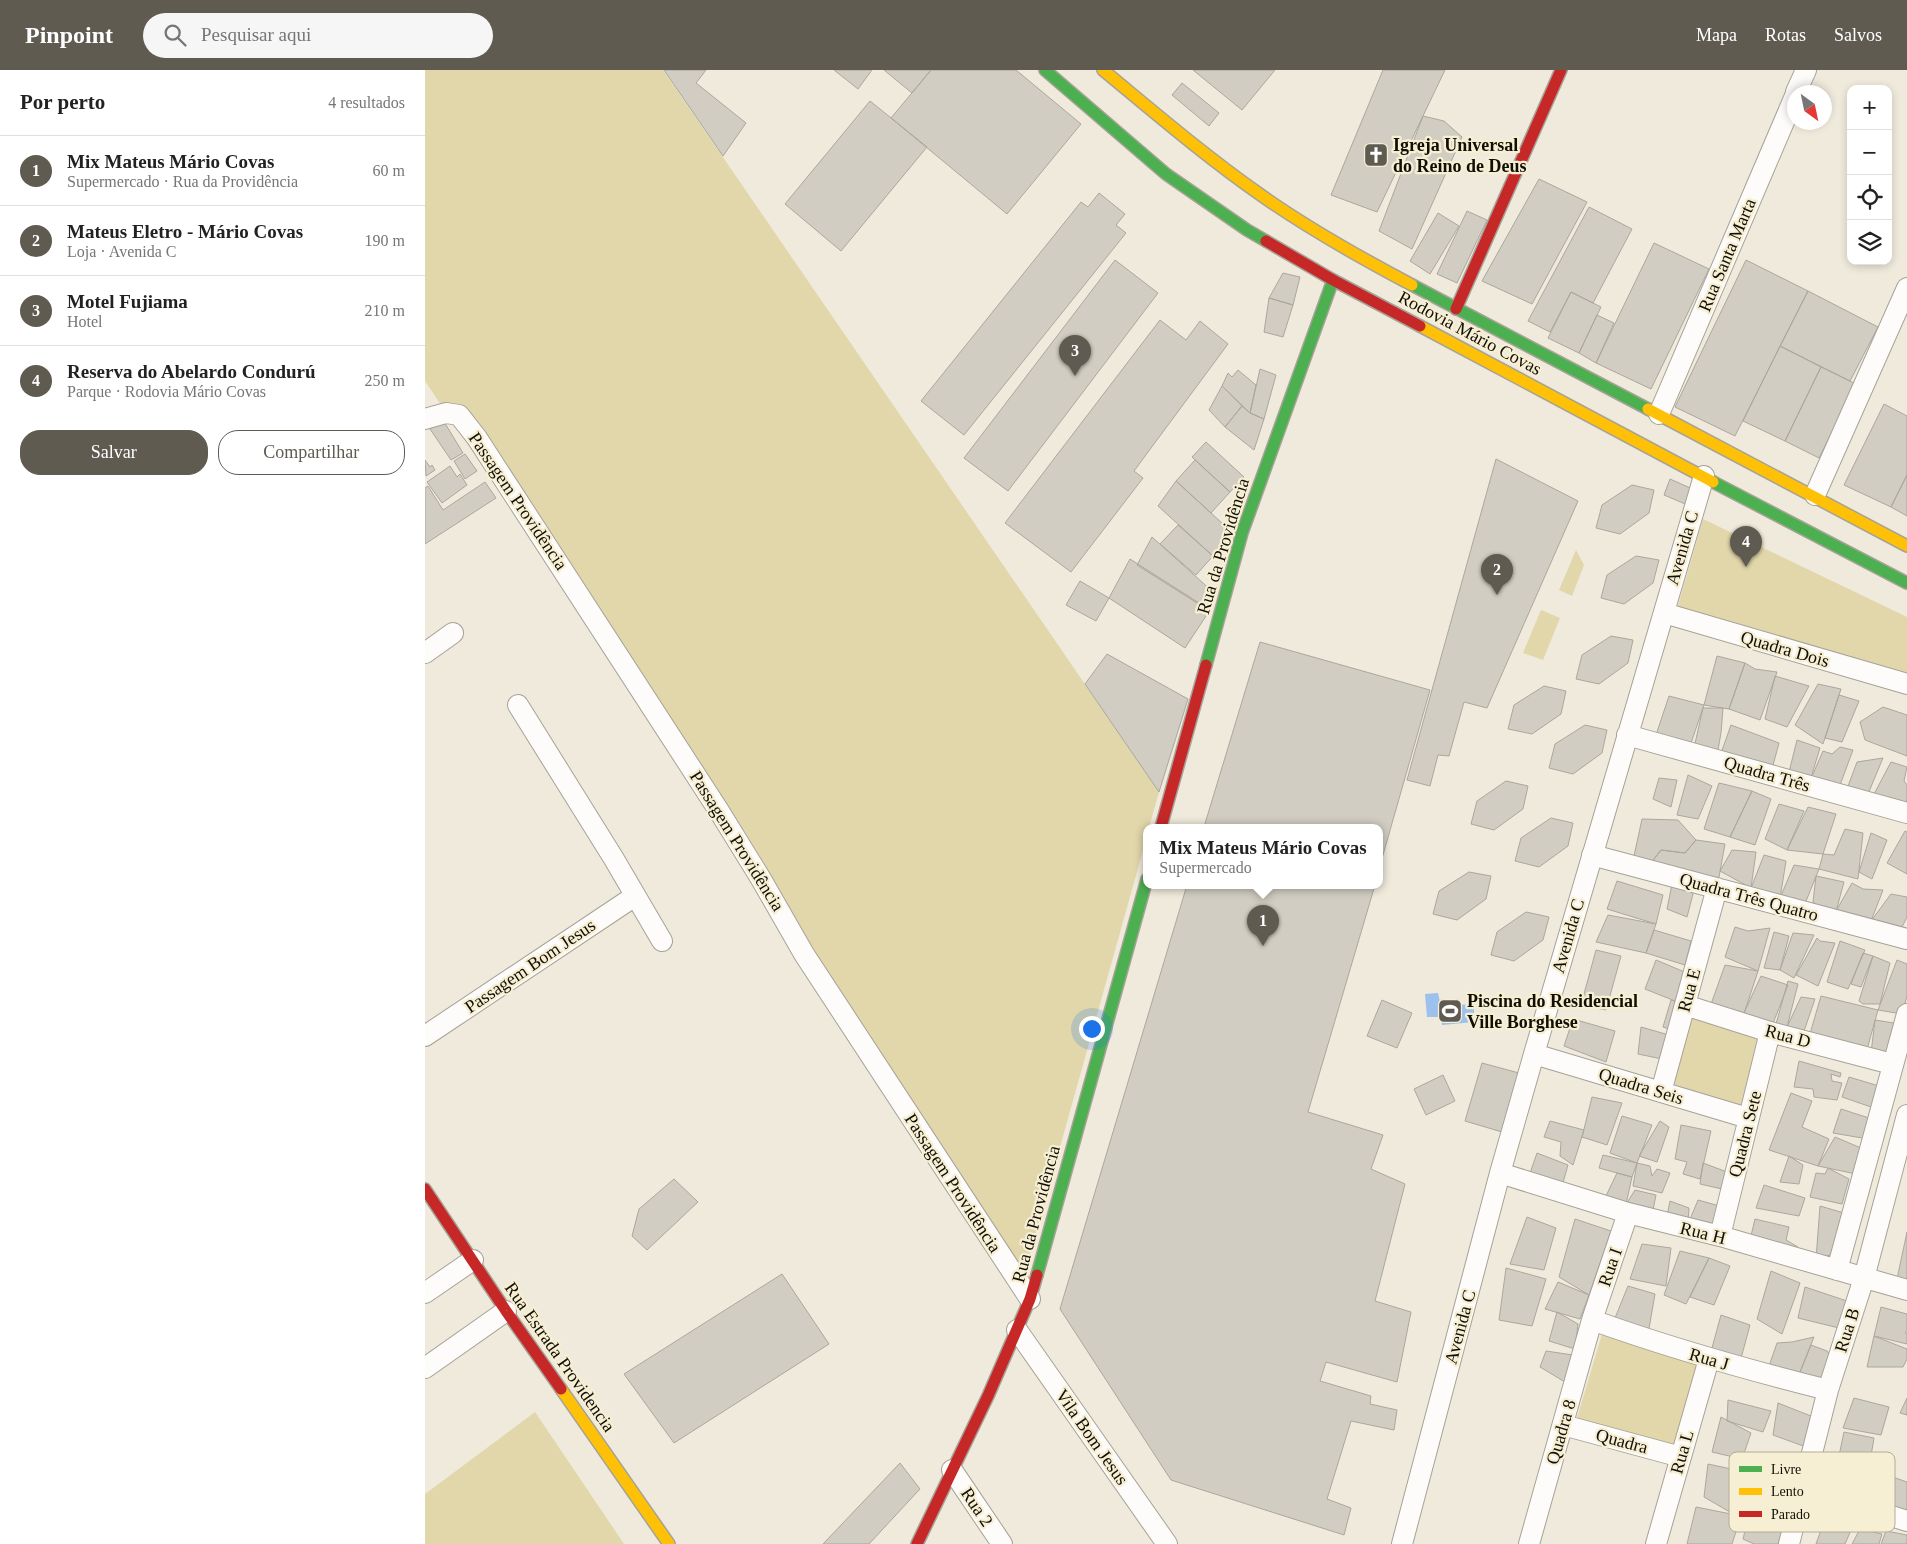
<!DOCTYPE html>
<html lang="pt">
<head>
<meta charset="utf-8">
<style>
	:root { --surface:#fff; --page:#f6f6f6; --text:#222; --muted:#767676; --line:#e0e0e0; --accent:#5f5b51 }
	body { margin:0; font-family:"Times New Roman",serif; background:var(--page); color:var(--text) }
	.controls { position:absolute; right:15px; top:15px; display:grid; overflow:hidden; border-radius:10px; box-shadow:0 2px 8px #0003 }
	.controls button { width:45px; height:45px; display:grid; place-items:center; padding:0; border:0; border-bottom:1px solid var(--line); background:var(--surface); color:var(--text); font:25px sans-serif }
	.compass { position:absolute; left:1362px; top:15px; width:45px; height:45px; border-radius:50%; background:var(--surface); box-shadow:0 2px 8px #0003; rotate:147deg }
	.you { position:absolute; left:666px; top:958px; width:18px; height:18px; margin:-12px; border:4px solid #fff; border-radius:50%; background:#1a73e8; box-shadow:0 0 0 8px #1a73e833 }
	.badge { display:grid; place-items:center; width:32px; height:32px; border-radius:50%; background:var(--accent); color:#fff; font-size:16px; font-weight:700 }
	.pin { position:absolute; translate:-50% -41px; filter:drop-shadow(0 1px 2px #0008) }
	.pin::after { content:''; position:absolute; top:26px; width:18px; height:15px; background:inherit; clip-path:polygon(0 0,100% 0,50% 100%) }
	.popup { position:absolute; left:718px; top:754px; width:240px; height:65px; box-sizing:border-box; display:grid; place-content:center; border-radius:10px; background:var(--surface); filter:drop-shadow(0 1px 4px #0005); font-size:16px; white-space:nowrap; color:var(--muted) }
	.popup b { font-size:19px; color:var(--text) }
	.popup::after { content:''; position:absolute; left:50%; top:100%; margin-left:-10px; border:10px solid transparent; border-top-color:var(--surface) }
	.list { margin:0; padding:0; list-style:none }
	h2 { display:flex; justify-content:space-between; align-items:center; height:65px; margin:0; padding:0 20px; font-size:21px }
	h2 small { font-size:16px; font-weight:400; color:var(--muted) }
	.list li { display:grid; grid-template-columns:32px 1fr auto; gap:15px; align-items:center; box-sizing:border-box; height:70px; padding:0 20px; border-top:1px solid var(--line) }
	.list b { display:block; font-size:19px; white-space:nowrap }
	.list p { margin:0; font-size:16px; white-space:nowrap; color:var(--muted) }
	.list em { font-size:16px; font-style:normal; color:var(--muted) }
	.actions { display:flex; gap:10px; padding:15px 20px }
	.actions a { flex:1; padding:11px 0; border:1px solid var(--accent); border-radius:20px; text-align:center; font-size:18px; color:var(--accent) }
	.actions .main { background:var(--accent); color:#fff }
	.icon { flex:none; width:28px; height:28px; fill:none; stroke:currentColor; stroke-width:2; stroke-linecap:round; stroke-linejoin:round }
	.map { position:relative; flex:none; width:1482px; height:1474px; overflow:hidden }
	header { display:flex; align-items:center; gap:30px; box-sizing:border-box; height:70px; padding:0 25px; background:var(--accent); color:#fff }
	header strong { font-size:24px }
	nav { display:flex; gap:28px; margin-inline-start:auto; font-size:18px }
	.search { width:350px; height:45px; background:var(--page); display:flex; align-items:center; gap:12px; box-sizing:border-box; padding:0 18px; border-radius:28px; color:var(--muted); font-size:19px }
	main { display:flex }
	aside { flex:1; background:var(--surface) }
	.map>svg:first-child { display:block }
	.green { fill:#e2d6ab }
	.water { fill:#9cc1ec }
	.building { fill:#d1cdc2; stroke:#aba79c }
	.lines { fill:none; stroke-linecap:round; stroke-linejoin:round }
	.street-casing { stroke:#a6a297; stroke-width:22 }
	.fast-casing { stroke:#a6a297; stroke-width:14 }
	.slow-casing { stroke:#a6a297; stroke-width:14 }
	.jam-casing { stroke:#a6a297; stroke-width:14 }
	.street { stroke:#fdfcfa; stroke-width:20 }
	.fast { stroke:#4caf50; stroke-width:11 }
	.slow { stroke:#ffc107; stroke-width:11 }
	.jam { stroke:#c62828; stroke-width:11 }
	.labels { text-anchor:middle; stroke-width:4.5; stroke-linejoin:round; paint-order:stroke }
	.poi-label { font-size:18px; font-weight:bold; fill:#110e06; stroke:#f7efd3; text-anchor:start }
	.street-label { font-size:18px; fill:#110e06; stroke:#f7efd3 }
	.key { fill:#f7efd3; stroke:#b2ac96; stroke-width:1 }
	.key-label { font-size:14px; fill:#110e06 }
</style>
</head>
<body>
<header>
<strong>Pinpoint</strong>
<div class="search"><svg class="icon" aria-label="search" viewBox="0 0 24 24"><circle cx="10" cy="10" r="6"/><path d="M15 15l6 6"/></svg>Pesquisar aqui</div>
<nav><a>Mapa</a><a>Rotas</a><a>Salvos</a></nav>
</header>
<main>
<aside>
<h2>Por perto<small>4 resultados</small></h2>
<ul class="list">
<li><span class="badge">1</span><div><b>Mix Mateus Mário Covas</b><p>Supermercado · Rua da Providência</p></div><em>60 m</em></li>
<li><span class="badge">2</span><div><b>Mateus Eletro - Mário Covas</b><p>Loja · Avenida C</p></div><em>190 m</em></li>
<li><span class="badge">3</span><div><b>Motel Fujiama</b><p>Hotel</p></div><em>210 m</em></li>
<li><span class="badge">4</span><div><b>Reserva do Abelardo Condurú</b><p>Parque · Rodovia Mário Covas</p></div><em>250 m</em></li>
</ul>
<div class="actions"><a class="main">Salvar</a><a>Compartilhar</a></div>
</aside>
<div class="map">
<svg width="1482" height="1474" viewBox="0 0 1482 1474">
	<rect width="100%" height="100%" fill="#efeadb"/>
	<!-- green -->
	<path class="green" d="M0,0h238l496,722 -10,35h-2v9l-122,436 -600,-891z
		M1278,449l204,98v66l-232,-67z
		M1151,480l8,15 -12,31 -13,-6z
		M1116,540l19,8 -17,42 -20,-7z
		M1265,934l91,25 -25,89 -91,-25z
		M1177,1264l97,31 -24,88 -100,-28z
		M110,1342l89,132h-199v-50z"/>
	<!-- water -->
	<path class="water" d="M1013,923l3,13 33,-2v18l-32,3 -1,-8h-14l-2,-23z"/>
	<!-- building -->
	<path class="building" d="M239,0h42l-10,13 50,40 -23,33z
		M409,0h38l-14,19z
		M459,0h47l-19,23z
		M506,0h85l65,54 -74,90 -116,-96z
		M768,0h82l-33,40z
		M958,0h62l-68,142 -46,-17z
		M757,13l37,30 -10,13 -37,-31z
		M445,31l57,46 -86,104 -56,-47z
		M998,46l21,5 18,16 -50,112 -33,-18z
		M1114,109l48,23 -55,102 -50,-23z
		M674,123l26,21 -9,11 10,8 -162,202 -43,-34 160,-199 7,5z
		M1164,137l43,22 -39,74 -22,-11 -21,40 -22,-11z
		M1042,141l20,9 -30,63 -20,-9z
		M1013,143l21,13 -29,48 -20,-13z
		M1229,173l55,26 -58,120 -55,-26z
		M690,190l43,33 -150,198 -44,-33z
		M1321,190l62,31 -73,145 -60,-29z
		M858,203l17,4 -7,28 -24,-7z
		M1383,221l70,36 -28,54 -70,-35z
		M1146,222l30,15 -22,46 -31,-15z
		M844,228l24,7 -10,32 -19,-5z
		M1172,245l17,8 -18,40 -17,-10z
		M735,250l26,20 14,-19 28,23 -94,127 9,7 -72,94 -66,-49z
		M1355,276l41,21 -36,74 -42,-20z
		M1396,297l35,17 -37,74 -34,-17z
		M835,299l16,6 -12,44 -14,-6z
		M813,300l18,15 -6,28 -28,-27 6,-13 4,4z
		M797,316l20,20 -17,21 -16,-17z
		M1459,334l23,12v59l-16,32 -47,-22z
		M817,336l8,7 14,6 -10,31 -29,-23z
		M18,350l20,33 -12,7 -21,-31z
		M781,372l38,35 -14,15 -38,-35z
		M40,384l12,17 -12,8 -11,-18z
		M1071,389l82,42 -91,207 -23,-6 -15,54 -11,-1 -8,31 -23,-6z
		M0,390l5,7 2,-2 3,5 -9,6z
		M770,390l35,32 -19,21 -35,-32z
		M25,396l7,11 3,-3 7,11 -25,18 -15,-21z
		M1482,405v41l-16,-9z
		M1245,409l27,12 -7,15 -26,-11z
		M751,411l58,53 -21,22 -55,-50z
		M60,412l11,16 -71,46v-56l3,-2 15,24z
		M1207,415l22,5 -5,23 -29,21 -24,-6 6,-23z
		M753,455l35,31 -17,19 -36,-31z
		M727,467l61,55 -8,16 -68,-43z
		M1211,486l23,4 -6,23 -29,21 -23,-6 6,-23z
		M705,489l80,51 -25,38 -76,-50z
		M655,511l29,17 -13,23 -30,-16z
		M1186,566l22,4 -5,23 -29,21 -23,-5 6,-24z
		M835,572l170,48 -51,179v-42h-175z
		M682,584l81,45 -29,93 -74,-108z
		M1292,586l28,7 -16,46 -25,-4z
		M1320,593l10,6 22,3 -17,48 -31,-11z
		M1350,606l34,10 -22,41 -22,-8z
		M1393,614l23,5 -18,55 -28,-19z
		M1119,616l22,5 -5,23 -29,20 -24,-5 6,-24z
		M1414,625l20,6 -17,41 -17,-4z
		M1244,626l35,9 -14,41 -35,-8z
		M1458,637l24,8v41l-42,-16 -5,-18z
		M1278,638h20l-2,25 -4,22 -23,-7z
		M1160,655l22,5 -5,23 -29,21 -24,-6 6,-24z
		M1306,655l48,18 -7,26 -52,-13z
		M1372,670l23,8 -10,33 -23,-1z
		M1415,677l13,3 -16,43 -27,-12 13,-30 9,3z
		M1458,688l-15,36 -21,-5 10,-27z
		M1466,692l16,5 -3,14 3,4v15l-5,11 -29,-15z
		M1263,705l24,11 -14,33 -21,-4z
		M1234,708l18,2 -6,27 -18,-8z
		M1081,711l22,5 -5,23 -29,21 -23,-6 6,-23z
		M1294,713l33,8 -22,46 -26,-8z
		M1327,721l19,8 -16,46 -25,-8z
		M1354,734l25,7 -17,39 -22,-11z
		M1383,737l28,7 -13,40 -36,-4z
		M1126,748l22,5 -5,23 -29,21 -24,-6 6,-23z
		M1217,749l36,1 18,20 -11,13 -24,-3 -10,13 -17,-7z
		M1420,759l18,4 -5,46 -39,-10 4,-15 11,1z
		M1480,761l2,1v42l-20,-11z
		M1446,763l16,7 -15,39 -13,-7z
		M1271,770l29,4 -8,44 -66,-25 10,-13 24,3z
		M1307,780l24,2 -5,36 -31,-17z
		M1339,785l22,6 -7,44 -28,-17z
		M1369,795l25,4 -17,42 -22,-13z
		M1044,802l22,4 -5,23 -29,21 -24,-6 6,-23z
		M1391,806l28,6 -10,37 -21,-17z
		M1192,811l46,14 -7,29 -49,-15z
		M1427,813l11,6 20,1 -12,31 -35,-10z
		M1247,814l22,6 -7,27 -20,-8z
		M762,815h188l-67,227 75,23 -12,34 34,15 -30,117 36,11 -14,70 -71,-20 -6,19 51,15 -1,8 27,6 -3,20 -43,-9 -24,78 24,9 -7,27 -173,-55 -111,-171z
		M1466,824l16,3v20l-6,12 -30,-8z
		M1101,842l23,5 -6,23 -29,21 -23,-6 6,-23z
		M1183,845l48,9 -10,29 -50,-11z
		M1310,857l13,4 22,-3 -12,43 -33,-14z
		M1229,860l37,11 -6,24 -39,-12z
		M1349,862l15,4 -9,34 -16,-2z
		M1368,863l21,2 -20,43 -14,-8z
		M1392,868l3,3 15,2 -17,43 -22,-11z
		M1415,871l25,9 -17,39 -21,-7z
		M1171,880l25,6 -15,54 -25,-5z
		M1438,883l10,3 -12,31 -10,-3z
		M1448,886l17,7 -10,41h-17l-4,-3z
		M1231,890l31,13 -7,30 -35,-14z
		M1472,890l10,4v32l-5,18 -24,-4z
		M1300,895l33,6 -17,52 -31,-16z
		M1336,906l27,9 -16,41 -30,-9z
		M1363,911l10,3 -11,43 -11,-3z
		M1396,926l57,14 -12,43 -57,-16z
		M1376,927l14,2 -12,35 -16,-7z
		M957,930l30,13 -15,35 -30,-12z
		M1246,930l9,3 -8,27 -9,-3z
		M1148,949l42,12 -9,31 -42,-16z
		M1450,950l25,4 -12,35 -17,-6z
		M1216,957l28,8 -7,24 -24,-5z
		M1374,991l42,12 -1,4 -9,-3 1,7 10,2 -5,17 -23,-3 -1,-8 -19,-2z
		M1057,993l37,10 -17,59 -37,-11z
		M1018,1005l12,26 -29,14 -12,-26z
		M1424,1007l30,9 -2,23 -35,-12z
		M1366,1023l21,8 -10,26 27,12 -11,27 -49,-16z
		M1167,1027l30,6 -15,42 -25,-8z
		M1416,1039l28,9 -1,21 -35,-6z
		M1197,1046l30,9 -15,38 -27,-10z
		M1125,1051l34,9 -11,35 -13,-9 1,-14 -17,-5z
		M1235,1051l9,6 -12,35 -18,-6z
		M1256,1055l30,6 -11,48 -17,-5 4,-12 -12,-3z
		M1410,1067l26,11 -5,26 -38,-8z
		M1112,1083l31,12 -6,21 -34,-7z
		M1178,1085l34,8 -5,14 -33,-9z
		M1364,1086l14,9 -4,19 -19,-2z
		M1212,1093l13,3 2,10 5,-7 13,4 -8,20 -29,-7z
		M1278,1093l24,9 4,19 -31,-7z
		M1403,1098l21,11 -7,25 -32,-7 6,-24 9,1z
		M1192,1103l15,4 -6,27 -21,-6z
		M249,1109l24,23 -51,48 -15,-14 7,-27z
		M1339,1115l41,13 -6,18 -43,-8z
		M1210,1120l21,5 -5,25 -28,-11z
		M1273,1130l29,8 -11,23 -28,-7z
		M1245,1131l19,7 -1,16 -21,-8z
		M1395,1136l24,7 -10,41 -18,5z
		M1102,1147l29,11 -12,42 -34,-6z
		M1150,1149l36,12 -22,64 -30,-18z
		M1330,1149l34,8 -3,13 12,7 -5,5 -44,-8z
		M1482,1162v48l-10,-1z
		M1217,1174l29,4 -5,38 -36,-7z
		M1255,1181l29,7 -23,46 -22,-9z
		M1284,1188l21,8 -16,39 -24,-8z
		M1081,1198l40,11 -14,47 -33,-6z
		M1346,1201l29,12 -18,51 -25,-15z
		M357,1204l47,70 -155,99 -50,-69z
		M1133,1212l31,13 -9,24 -35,-10z
		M1203,1216l27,8 -8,46 -34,-17z
		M1380,1217l51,17 -17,24 -41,-10z
		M1456,1237l26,7v16l-2,3h2v11l-33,-8z
		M1132,1242l21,12 -3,25 -26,-8z
		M1296,1245l29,10 -10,37 -31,-3z
		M1449,1266l33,13v10l-4,8h-36z
		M1389,1267l-18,45 -27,-16 8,-23 15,-1z
		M1386,1275l16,6 10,12 -16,25 -25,-6z
		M1121,1281l27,4 -8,27 -25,-15z
		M1429,1328l35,9 -8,28 -38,-7z
		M1482,1328v17l-7,-2z
		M1303,1330l43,11 -8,21 -36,-11z
		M1353,1333l43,17 -15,27 -33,-12z
		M1296,1347l30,16 -9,26 -30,-7z
		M1419,1362l30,6 -11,65 -31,-14z
		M475,1393l20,26 -51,55h-46z
		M1283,1394l37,8 -10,43 -31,-18z
		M1337,1402l22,13 4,-12 18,5 -23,43 -33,-11z
		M1456,1403l26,9v28l-32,-6z
		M1271,1437l45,9 -9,28h-45z
		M1324,1445l45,7 -13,22h-27l-11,-5z
		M1401,1446l29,5 -10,23h-29z
		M1435,1459l22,5 -3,10h-27z
		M1461,1461l21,4v9h-26z"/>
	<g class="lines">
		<defs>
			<path id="street" d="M1371,22l10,-22
				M1234,344l136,-318
				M0,349l21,-6 13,2 18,23 242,373 42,68 43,75 226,345
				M1390,425l92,-207
				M1239,543l243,71
				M0,583l28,-20
				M93,635l96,154 48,82
				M1202,665l280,78
				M1167,785l315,84
				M1260,935l85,27 122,32
				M0,966l210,-140
				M1109,984l214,64
				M1236,1022l56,-204
				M1075,1103l128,40 92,23 187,54
				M1295,1166l50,-204
				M1412,1200l70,-256
				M0,1223l48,-33
				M1167,1250c78,28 156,50 236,70
				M592,1260l150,214
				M0,1298l81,-57
				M1138,1355l118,32
				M527,1400l50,74
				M1378,1418l104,33
				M977,1474l98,-371 34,-119 170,-578
				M1104,1474l63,-224 36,-107
				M1231,1474l53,-185
				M1364,1474l39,-154 36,-112 43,-163"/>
			<path id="fast" d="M620,0l121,104 81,56 19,11
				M987,215l236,124
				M1288,412l194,101
				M781,595l36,-132 91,-253
				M612,1205l110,-396"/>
			<path id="slow" d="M678,0c51,42 101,85 155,123 49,35 101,64 154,92
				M995,256l293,156
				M1223,339l259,137
				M136,1319l108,155"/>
			<path id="jam" d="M841,171l67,39 87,46
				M1031,239l105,-239
				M736,757l45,-162
				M0,1119l81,122 55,78
				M492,1474l71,-148 42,-97 7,-24"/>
		</defs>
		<!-- street casing -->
		<use href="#street" class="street-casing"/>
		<!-- fast casing -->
		<use href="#fast" class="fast-casing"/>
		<!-- slow casing -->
		<use href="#slow" class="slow-casing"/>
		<!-- jam casing -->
		<use href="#jam" class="jam-casing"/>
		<!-- street -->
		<use href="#street" class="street"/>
		<!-- fast -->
		<use href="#fast" class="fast"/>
		<!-- slow -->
		<use href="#slow" class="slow"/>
		<!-- jam -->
		<use href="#jam" class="jam"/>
	</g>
	<!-- icons -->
	<defs>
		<symbol id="church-square" viewBox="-11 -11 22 22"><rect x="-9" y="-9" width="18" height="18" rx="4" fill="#5f5b51" stroke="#f7efd3"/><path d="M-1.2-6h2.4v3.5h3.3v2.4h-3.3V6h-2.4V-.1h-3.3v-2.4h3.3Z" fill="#fff"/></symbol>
		<symbol id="stadium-square" viewBox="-11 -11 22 22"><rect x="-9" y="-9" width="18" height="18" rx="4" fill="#5f5b51" stroke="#f7efd3"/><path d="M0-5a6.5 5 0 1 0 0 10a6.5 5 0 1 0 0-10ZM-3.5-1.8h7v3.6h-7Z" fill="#fff"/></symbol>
	</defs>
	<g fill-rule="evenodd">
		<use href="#church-square" x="937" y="71" width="28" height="28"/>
		<use href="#stadium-square" x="1011" y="927" width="28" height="28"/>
	</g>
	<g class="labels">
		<!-- poi labels -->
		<g class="poi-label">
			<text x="968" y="81">Igreja Universal<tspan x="968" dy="21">do Reino de Deus</tspan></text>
			<text x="1042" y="937">Piscina do Residencial<tspan x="1042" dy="21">Ville Borghese</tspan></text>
		</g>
		<!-- street labels -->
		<g class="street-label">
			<text transform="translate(1302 185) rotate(-67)" y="6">Rua Santa Marta</text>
			<text transform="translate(1045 263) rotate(28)" y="6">Rodovia Mário Covas</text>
			<text transform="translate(93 431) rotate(56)" y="6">Passagem Providência</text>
			<text transform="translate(798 476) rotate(-73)" y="6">Rua da Providência</text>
			<text transform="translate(1257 478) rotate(-74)" y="6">Avenida C</text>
			<text transform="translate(1360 579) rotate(16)" y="6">Quadra Dois</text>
			<text transform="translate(1342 704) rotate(16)" y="6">Quadra Três</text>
			<text transform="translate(312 771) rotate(58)" y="6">Passagem Providência</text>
			<text transform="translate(1324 827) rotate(15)" y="6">Quadra Três Quatro</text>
			<text transform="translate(1143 866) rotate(-74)" y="6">Avenida C</text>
			<text transform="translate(105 896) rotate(-34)" y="6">Passagem Bom Jesus</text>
			<text transform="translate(1264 920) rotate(-75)" y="6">Rua E</text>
			<text transform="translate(1363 966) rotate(15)" y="6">Rua D</text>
			<text transform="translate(1216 1016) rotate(17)" y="6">Quadra Seis</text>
			<text transform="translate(1320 1064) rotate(-76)" y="6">Quadra Sete</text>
			<text transform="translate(528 1113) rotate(57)" y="6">Passagem Providência</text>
			<text transform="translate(611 1144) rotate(-75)" y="6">Rua da Providência</text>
			<text transform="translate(1278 1163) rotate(14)" y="6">Rua H</text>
			<text transform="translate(1185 1197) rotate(-71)" y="6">Rua I</text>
			<text transform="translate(1035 1257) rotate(-75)" y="6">Avenida C</text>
			<text transform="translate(1422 1260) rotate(-72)" y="6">Rua B</text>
			<text transform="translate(135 1287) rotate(55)" y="6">Rua Estrada Providencia</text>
			<text transform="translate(1284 1289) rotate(16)" y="6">Rua J</text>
			<text transform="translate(1136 1362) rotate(-74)" y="6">Quadra 8</text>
			<text transform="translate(667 1367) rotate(55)" y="6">Vila Bom Jesus</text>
			<text transform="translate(1197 1371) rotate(15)" y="6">Quadra</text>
			<text transform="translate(1257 1382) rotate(-74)" y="6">Rua L</text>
			<text transform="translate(552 1437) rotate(56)" y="6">Rua 2</text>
		</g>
	</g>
	<!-- legend -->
	<rect x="1304" y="1382" width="166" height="80" rx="8" class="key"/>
	<rect x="1314" y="1396" width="23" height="6" fill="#4caf50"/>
	<rect x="1314" y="1418" width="23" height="7" fill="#ffc107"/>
	<rect x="1314" y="1441" width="23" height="6" fill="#c62828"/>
	<g class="key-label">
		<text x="1346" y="1404">Livre</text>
		<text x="1346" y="1426">Lento</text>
		<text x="1346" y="1449">Parado</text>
	</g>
</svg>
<div class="controls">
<button>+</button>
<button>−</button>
<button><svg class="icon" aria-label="locate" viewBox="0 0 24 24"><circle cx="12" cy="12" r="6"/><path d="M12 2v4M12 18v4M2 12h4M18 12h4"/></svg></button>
<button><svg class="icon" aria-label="layers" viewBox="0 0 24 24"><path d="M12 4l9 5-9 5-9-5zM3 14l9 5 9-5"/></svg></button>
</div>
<svg class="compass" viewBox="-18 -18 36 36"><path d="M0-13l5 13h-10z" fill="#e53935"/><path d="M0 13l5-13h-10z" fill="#767676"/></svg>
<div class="you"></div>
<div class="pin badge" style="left:838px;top:876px">1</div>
<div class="popup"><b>Mix Mateus Mário Covas</b>Supermercado</div>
<div class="pin badge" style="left:1072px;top:525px">2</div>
<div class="pin badge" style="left:650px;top:306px">3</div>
<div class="pin badge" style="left:1321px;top:497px">4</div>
</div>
</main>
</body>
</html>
